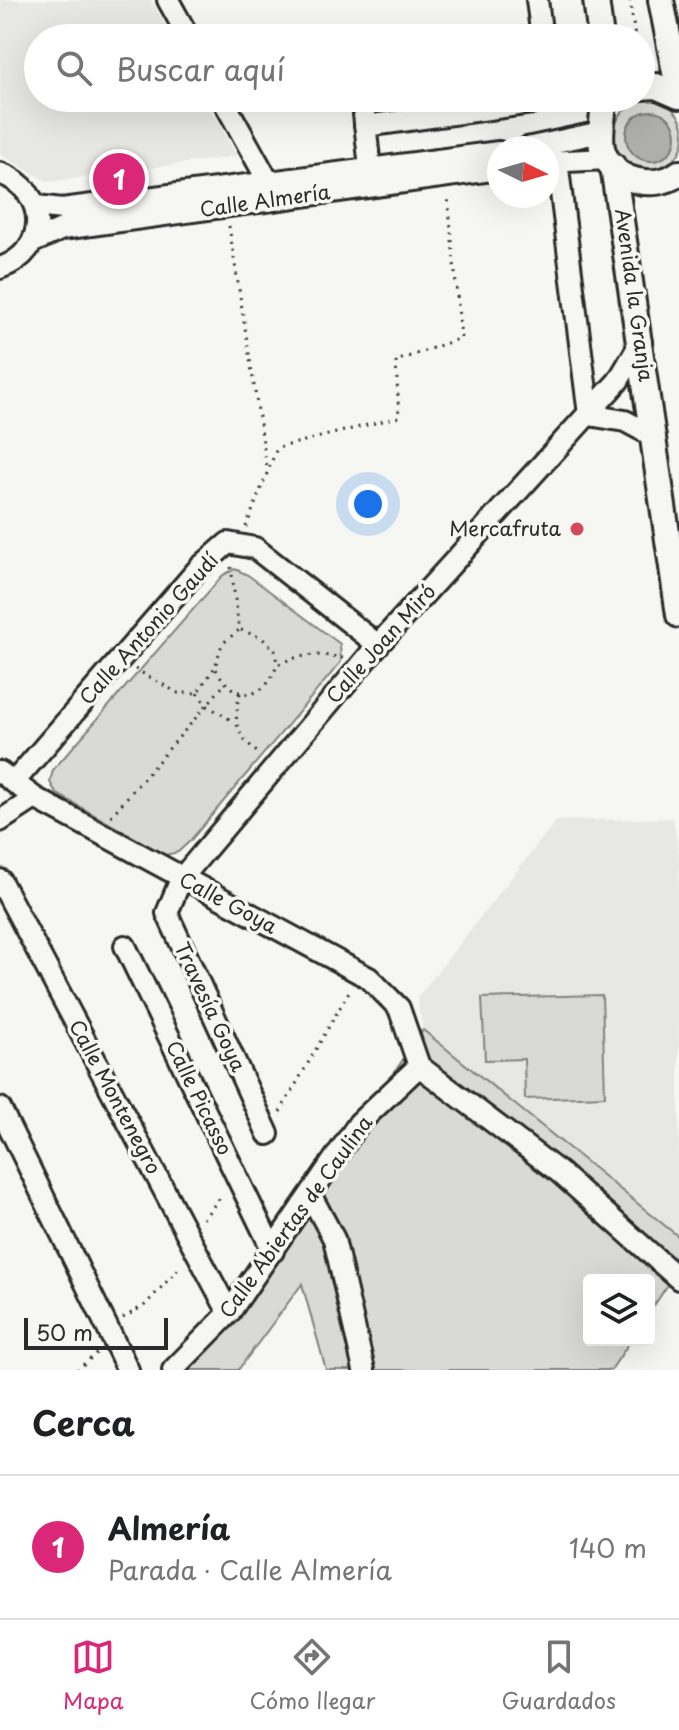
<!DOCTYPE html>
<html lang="es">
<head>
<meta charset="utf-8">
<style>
	:root { --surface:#fff; --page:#f6f6f6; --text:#202124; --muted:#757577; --line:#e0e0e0; --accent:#db2777 }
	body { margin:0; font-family:"Playpen Sans",sans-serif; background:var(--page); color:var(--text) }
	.controls { position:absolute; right:24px; bottom:24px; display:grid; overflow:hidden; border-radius:8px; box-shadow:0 8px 32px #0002 }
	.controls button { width:72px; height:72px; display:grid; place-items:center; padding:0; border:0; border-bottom:2px solid var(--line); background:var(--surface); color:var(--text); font:40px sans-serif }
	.compass { position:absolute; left:487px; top:136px; width:72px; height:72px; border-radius:50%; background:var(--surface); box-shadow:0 8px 32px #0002; rotate:95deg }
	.scale { position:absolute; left:24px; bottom:20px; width:144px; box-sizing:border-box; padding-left:8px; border:4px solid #2b2b2b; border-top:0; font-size:22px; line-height:28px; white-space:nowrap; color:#2b2b2b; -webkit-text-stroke:6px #f6f6f2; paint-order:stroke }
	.you { position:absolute; left:368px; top:504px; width:28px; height:28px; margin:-20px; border:6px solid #fff; border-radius:50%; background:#1a73e8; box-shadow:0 0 0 12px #1a73e833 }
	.badge { display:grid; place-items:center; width:52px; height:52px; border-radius:50%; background:var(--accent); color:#fff; font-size:26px; font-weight:700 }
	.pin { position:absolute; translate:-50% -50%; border:4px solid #fff; box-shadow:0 2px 8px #0006 }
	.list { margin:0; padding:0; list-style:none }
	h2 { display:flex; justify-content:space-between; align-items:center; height:104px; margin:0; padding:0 32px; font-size:34px }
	h2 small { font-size:26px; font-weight:400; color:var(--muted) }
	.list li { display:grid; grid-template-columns:52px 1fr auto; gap:24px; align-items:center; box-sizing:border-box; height:144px; padding:0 32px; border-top:2px solid var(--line) }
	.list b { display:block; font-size:30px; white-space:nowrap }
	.list p { margin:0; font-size:26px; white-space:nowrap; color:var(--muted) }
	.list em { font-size:26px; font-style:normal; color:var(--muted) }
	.icon { flex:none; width:44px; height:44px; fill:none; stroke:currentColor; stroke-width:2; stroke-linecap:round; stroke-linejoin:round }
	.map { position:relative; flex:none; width:679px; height:1370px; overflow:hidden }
	.search { position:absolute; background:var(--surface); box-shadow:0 8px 32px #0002; left:24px; right:24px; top:24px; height:88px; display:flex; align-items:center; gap:20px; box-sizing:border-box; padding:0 28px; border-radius:44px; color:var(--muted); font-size:30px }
	.sheet { height:248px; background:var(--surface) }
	nav { display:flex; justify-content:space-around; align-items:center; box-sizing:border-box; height:112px; border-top:2px solid var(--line); background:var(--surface); font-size:22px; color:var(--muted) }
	nav a { display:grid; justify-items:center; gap:4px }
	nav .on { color:var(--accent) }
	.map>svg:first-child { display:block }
	.built { fill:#e7e7e3 }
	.green { fill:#d9d9d5; stroke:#828280; stroke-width:2 }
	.water { fill:#aeaeab; stroke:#7a7a78; stroke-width:2 }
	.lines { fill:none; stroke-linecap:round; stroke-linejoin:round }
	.minor-casing { stroke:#2b2b2b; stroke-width:26 }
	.major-casing { stroke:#2b2b2b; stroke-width:30 }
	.path { stroke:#2b2b2b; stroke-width:3; stroke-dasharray:2 6; stroke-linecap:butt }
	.minor { stroke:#f6f6f2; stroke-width:20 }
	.major { stroke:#f6f6f2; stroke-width:24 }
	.poi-dot { fill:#d1495b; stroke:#f6f6f2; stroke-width:3 }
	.labels { text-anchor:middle; stroke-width:7; stroke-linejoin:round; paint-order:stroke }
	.street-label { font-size:20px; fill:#2b2b2b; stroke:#f6f6f2 }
	.poi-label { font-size:20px; fill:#2b2b2b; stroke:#f6f6f2; text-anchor:end }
</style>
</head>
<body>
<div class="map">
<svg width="679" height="1370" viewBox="0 0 679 1370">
	<rect width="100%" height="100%" fill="#f6f6f2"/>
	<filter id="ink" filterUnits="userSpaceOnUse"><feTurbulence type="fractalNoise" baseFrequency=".0125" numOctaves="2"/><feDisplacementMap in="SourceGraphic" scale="16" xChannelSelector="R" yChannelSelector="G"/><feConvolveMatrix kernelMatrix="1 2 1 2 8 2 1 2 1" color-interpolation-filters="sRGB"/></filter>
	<g filter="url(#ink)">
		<!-- built -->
		<path class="built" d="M0,0h151l21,38h-134v60h167l32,58 -189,26 -48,-28z
			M673,818l6,37v382l-256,-207 -6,-32 139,-177z"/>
		<!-- green -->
		<path class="green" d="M614 135a35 35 0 1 1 70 0a35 35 0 1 1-70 0Z
			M235,569l13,6 92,69 1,18 -151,179 -12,11 -13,3 -109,-62 -6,-11 3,-12 170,-195z
			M602,995l3,101 -80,3 -1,-40 -39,1 -3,-62z
			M423,1030l256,207v31l-30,45v-33h-60v60h42l-20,30h-285l-24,-86 -64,86h-60l161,-216z"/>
		<!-- water -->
		<path class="water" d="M626 136a25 25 0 1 1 50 0a25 25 0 1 1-50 0Z"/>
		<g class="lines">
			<defs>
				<path id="minor" d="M168,0l21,38
					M537,0l5,38
					M222,98l46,83
					M369,98l-6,7 7,63
					M365,126l167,-23 9,-5
					M527,148l74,-16
					M557,161l32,254
					M547,162l60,-3
					M0,173c49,18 50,78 0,95
					M37,206l25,3 437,-57
					M33,242l29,-13 437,-60
					M589,415l36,6 30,16
					M0,772l35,26 334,180 30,30 20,58
					M14,782l185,-214 29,-25 27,5 123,97
					M0,821l35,-23
					M0,880l229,433
					M125,946l148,305
					M0,1108l128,262
					M268,1134l-101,-221 14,-34 197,-234 240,-264 23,-39
					M311,1196l23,43 30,131
					M173,1370l56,-57 130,-190 60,-57 140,106 120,107"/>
				<path id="major" d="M596,0l5,38
					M661,0l18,93
					M641,87l15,-1 23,10
					M604,98c0,16 -5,35 -2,50 8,33 52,44 77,25
					M613,166l66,449"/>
			</defs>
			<!-- minor casing -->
			<use href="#minor" class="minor-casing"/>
			<!-- major casing -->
			<use href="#major" class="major-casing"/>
			<!-- path -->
			<path class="path" d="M630,0l5,38
				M229,226l38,242
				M246,527l31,-79 122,-31 -3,-56 65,-23 -13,-141
				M231,567l8,63 -17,14 -7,23c17,35 49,37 62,-2 22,-11 41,-12 66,-7
				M241,630l21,8 13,12 2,15
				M135,669l43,24h19l18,-26
				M197,693l11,13 26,16
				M240,693c-7,33 -5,39 20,62
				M111,816l113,-131
				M280,1112l70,-122
				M203,1219l20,-25
				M123,1318l22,-13 37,-40
				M77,1370l21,-18"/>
			<!-- minor -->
			<use href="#minor" class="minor"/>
			<!-- major -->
			<use href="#major" class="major"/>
		</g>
	</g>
	<!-- markers -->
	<circle class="poi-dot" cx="577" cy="529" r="8"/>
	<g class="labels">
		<!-- street labels -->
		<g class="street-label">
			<text transform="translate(265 201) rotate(-8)" y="7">Calle Almería</text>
			<text transform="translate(634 295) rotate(82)" y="7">Avenida la Granja</text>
			<text transform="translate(149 629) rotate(-48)" y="7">Calle Antonio Gaudí</text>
			<text transform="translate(381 644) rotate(-48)" y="7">Calle Joan Miró</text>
			<text transform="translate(228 903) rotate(28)" y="7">Calle Goya</text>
			<text transform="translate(210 1007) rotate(65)" y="7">Travesía Goya</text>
			<text transform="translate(115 1097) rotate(62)" y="7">Calle Montenegro</text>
			<text transform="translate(199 1098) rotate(64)" y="7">Calle Picasso</text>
			<text transform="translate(296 1217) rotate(-54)" y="7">Calle Abiertas de Caulina</text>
		</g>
		<!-- poi labels -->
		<g class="poi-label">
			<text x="561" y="536">Mercafruta</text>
		</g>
	</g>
</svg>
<div class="controls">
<button><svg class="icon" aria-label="layers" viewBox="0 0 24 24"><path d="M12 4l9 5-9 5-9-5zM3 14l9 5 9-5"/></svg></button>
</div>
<svg class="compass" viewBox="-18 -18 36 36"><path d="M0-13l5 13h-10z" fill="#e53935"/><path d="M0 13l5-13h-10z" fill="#757577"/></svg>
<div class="scale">50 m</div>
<div class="you"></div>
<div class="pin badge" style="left:119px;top:179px">1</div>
<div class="search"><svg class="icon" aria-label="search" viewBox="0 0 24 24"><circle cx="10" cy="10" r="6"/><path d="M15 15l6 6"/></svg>Buscar aquí</div>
</div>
<section class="sheet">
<h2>Cerca<small></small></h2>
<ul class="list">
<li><span class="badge">1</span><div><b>Almería</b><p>Parada · Calle Almería</p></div><em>140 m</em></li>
</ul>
</section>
<nav>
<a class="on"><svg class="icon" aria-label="map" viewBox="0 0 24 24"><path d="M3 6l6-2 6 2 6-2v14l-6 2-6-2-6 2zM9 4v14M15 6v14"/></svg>Mapa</a>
<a><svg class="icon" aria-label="directions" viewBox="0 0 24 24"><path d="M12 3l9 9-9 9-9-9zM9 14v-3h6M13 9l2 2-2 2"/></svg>Cómo llegar</a>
<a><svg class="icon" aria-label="saved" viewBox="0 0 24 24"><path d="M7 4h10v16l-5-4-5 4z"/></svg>Guardados</a>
</nav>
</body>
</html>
